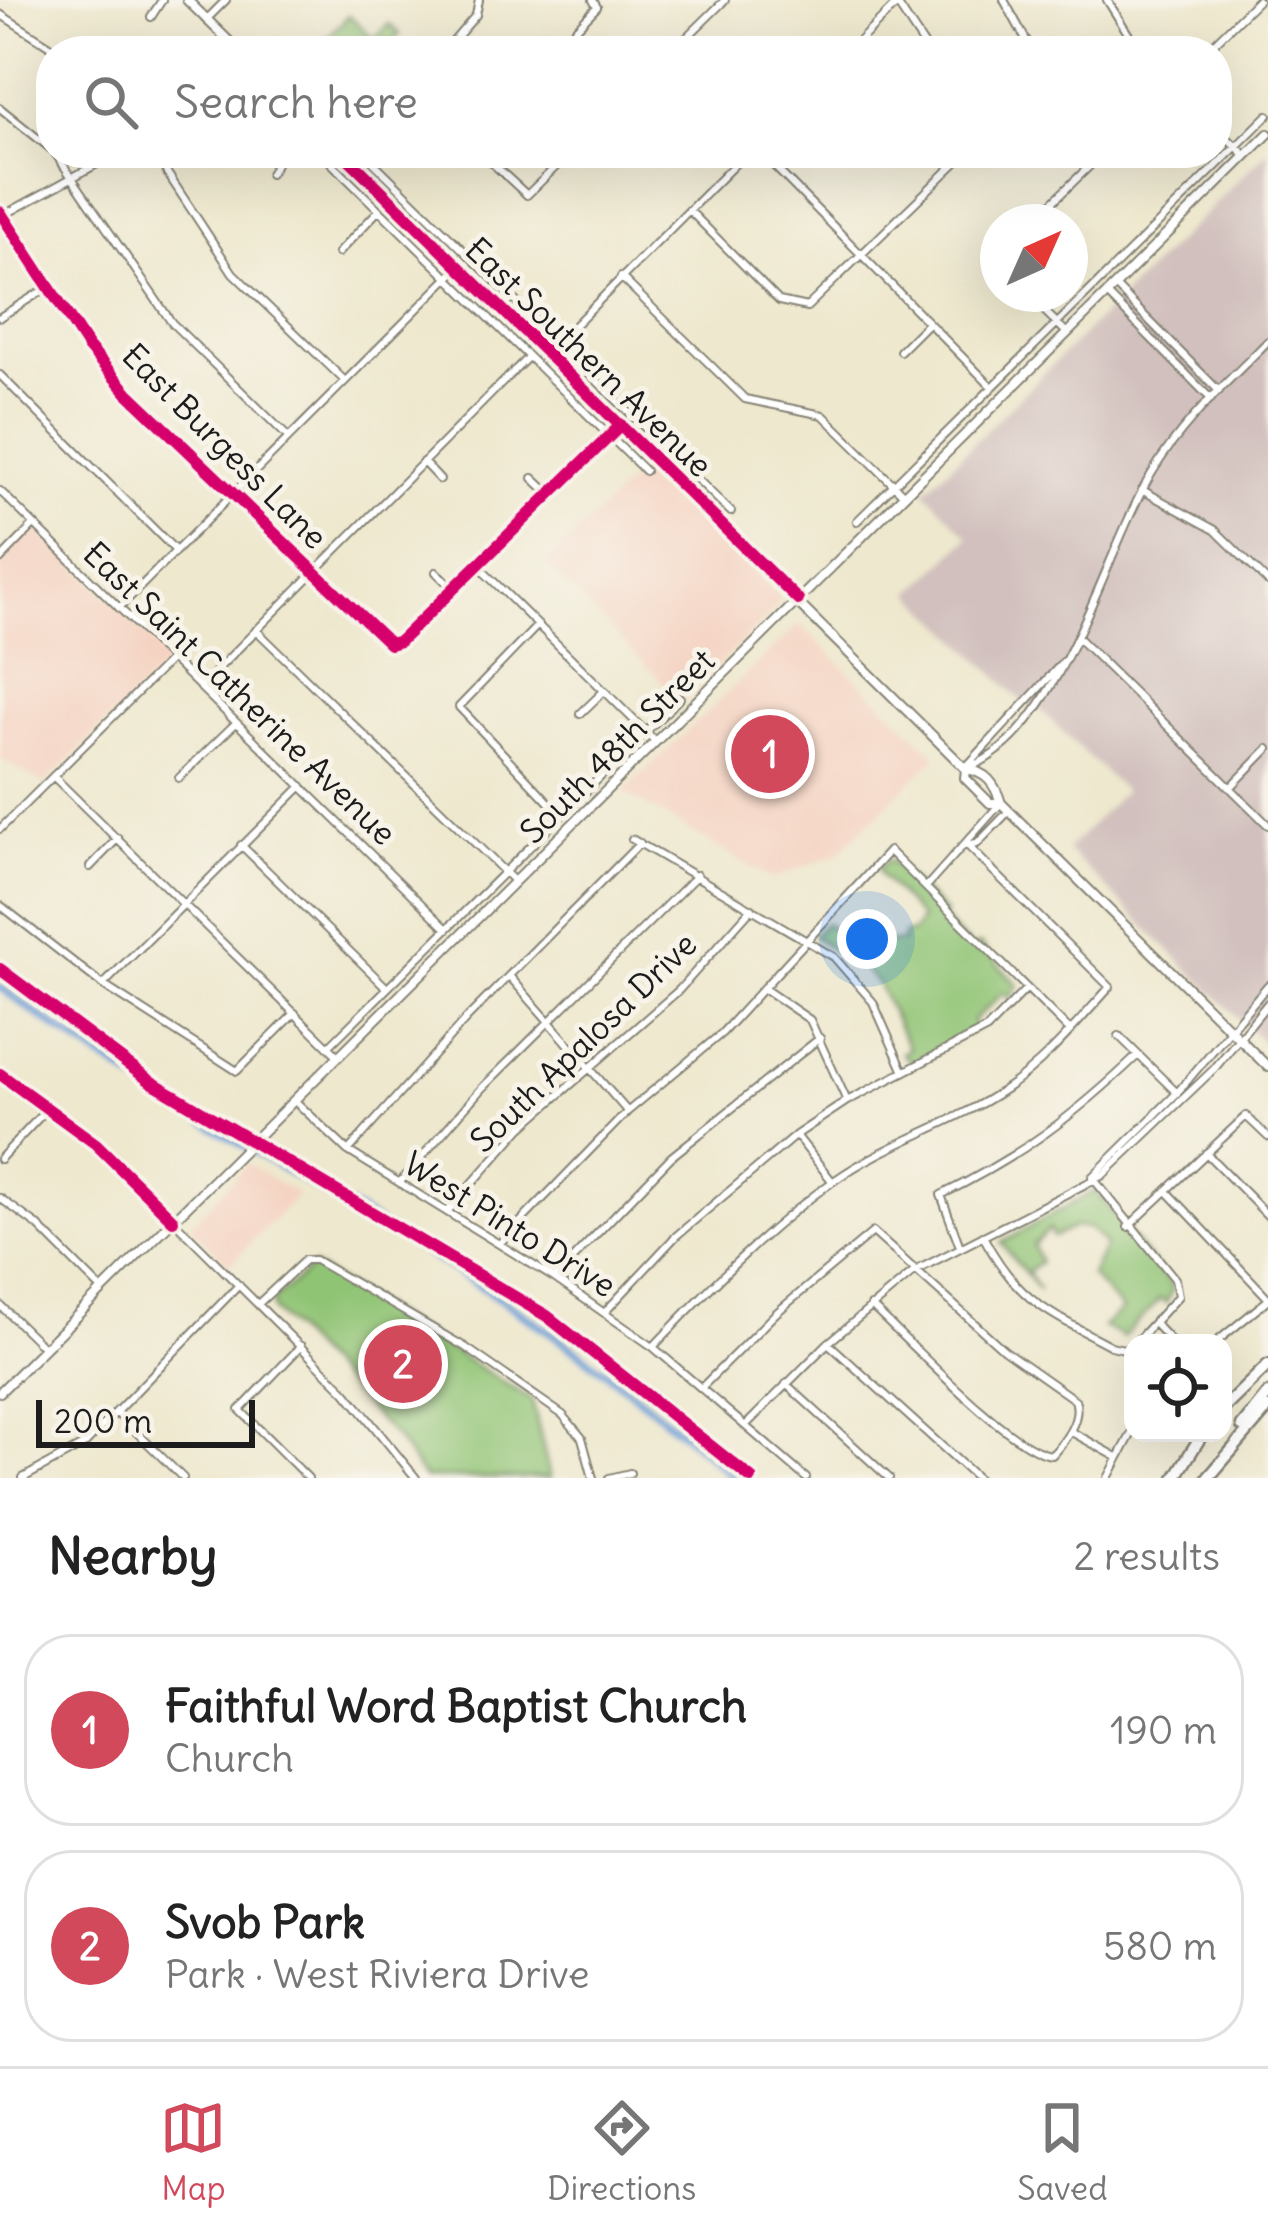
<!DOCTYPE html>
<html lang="en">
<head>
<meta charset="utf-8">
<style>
	:root { --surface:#fff; --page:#f2f2f2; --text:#222; --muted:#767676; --line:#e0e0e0; --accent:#d1495b }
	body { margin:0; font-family:Delius,sans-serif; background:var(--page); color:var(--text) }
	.controls { position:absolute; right:36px; bottom:36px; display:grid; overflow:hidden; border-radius:24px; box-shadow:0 12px 48px #0002 }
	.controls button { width:108px; height:108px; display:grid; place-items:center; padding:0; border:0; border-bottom:3px solid var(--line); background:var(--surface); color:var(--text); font:60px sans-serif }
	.compass { position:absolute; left:980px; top:204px; width:108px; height:108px; border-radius:50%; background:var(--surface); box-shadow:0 12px 48px #0002; rotate:45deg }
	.scale { position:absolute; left:36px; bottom:30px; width:219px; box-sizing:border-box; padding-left:12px; border:6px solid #1c1c1c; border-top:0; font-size:33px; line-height:42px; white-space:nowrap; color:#1c1c1c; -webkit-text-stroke:9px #f7f3e8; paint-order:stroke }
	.you { position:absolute; left:867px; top:939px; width:42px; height:42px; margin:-30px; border:9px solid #fff; border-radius:50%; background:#1a73e8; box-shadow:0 0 0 18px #1a73e833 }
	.badge { display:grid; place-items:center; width:78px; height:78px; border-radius:50%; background:var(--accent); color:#fff; font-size:39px; font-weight:700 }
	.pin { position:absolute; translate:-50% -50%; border:6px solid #fff; box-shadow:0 3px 12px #0006 }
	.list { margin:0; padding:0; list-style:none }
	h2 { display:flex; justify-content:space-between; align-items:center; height:156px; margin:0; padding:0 48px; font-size:51px }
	h2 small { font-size:39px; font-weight:400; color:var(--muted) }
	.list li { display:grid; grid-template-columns:78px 1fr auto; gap:36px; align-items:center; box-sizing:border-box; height:192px; margin:0 24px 24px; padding:0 24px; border:3px solid var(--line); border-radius:48px }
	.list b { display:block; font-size:45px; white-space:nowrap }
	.list p { margin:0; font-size:39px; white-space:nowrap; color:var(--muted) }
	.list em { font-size:39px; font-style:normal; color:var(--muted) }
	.icon { flex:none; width:66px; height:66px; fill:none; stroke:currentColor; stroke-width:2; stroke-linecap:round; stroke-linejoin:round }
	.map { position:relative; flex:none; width:1268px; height:1478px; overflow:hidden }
	.search { position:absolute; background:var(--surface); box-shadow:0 12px 48px #0002; left:36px; right:36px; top:36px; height:132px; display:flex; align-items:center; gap:30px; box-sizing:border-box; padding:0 42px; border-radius:48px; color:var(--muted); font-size:45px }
	.sheet { height:588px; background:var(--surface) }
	nav { display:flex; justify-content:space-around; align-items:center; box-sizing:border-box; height:168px; border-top:3px solid var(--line); background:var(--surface); font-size:33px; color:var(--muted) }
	nav a { display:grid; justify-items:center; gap:6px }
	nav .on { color:var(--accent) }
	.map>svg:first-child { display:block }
	.built { fill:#f5d3c2 }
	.industrial { fill:#d1c0bd }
	.green { fill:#90c475; stroke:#567048; stroke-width:3 }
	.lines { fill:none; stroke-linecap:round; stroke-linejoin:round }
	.canal { stroke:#699dd5; stroke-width:8 }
	.street-casing { stroke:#858275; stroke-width:10 }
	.secondary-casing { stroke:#858275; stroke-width:12 }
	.highway-casing { stroke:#858275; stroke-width:15 }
	.street { stroke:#fff; stroke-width:6 }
	.secondary { stroke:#fff; stroke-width:8 }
	.highway { stroke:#fff; stroke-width:10 }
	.cycleway-casing { stroke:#f7f3e8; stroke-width:20 }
	.cycleway { stroke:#d6006c; stroke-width:12 }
	.labels { text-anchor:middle; stroke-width:10; stroke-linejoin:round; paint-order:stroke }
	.street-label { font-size:33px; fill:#1c1c1c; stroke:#f7f3e8 }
</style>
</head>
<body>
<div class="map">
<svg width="1268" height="1478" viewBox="0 0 1268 1478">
	<rect width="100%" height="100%" fill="#f7f3e8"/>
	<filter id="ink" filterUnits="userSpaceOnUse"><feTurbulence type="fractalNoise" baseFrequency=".00833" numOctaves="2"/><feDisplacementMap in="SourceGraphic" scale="24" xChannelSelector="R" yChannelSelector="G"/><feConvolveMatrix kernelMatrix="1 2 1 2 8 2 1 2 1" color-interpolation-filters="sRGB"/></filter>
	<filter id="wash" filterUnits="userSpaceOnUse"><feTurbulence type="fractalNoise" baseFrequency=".004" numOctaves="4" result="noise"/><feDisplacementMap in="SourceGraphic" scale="48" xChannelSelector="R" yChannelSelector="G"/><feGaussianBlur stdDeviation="2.7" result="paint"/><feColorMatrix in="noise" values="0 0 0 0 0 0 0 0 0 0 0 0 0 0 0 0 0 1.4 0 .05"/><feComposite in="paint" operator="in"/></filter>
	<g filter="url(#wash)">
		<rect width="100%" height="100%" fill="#eee8ce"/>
		<!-- built -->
		<path class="built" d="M646,466l133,131 -3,11 -94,94 -136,-138z
			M34,525l137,134 -127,126 -44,-27v-198z
			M799,624l138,132 -100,98 -65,25 -149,-87z
			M247,1164l51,31 -70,71 -38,-40z"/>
		<!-- industrial -->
		<path class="industrial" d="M1268,151v896l-201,-197 57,-59 -84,-81 -19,-10 -109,-107 57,-56 -44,-46z"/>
		<!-- green -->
		<path class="green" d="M349,15l25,24 15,-15 11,10 -17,17h-62l-3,-4z
			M890,860l55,53 -3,5 31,31 6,-5 39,41 -8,14 -7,-6 -30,28 3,7 -64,35 -10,-10 7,-4 -31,-65 -32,-34 -6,5 -27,-19 12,-13 13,9 12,-1 -1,19 9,9 3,-5 22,-2 6,-11 14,1v-8l10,-2 8,-13 -40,-44 -3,-8z
			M1095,1191l78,97 -7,15 -6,-4 -37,38 -20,-10 19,-17 -31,-34 14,-31 -16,-17 -15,-1 -21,10 -4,-8 -16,16 7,17 -13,11 12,17 -38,-47z
			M313,1266l219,134 18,78h-126l-29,-41 -122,-127v-10z"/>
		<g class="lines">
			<!-- canal -->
			<path class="canal" d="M0,987c171,128 365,220 541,339 68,45 132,98 193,152"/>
		</g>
	</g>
	<g filter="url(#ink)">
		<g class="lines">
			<defs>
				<path id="street" d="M1004,0l28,51
					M1107,0l32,51
					M897,4l31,47
					M0,14l58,37
					M151,17l11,-17
					M207,19l19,-19
					M445,51l31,-36 3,-15
					M554,51l43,-44 -4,-7
					M673,51l52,-51
					M849,51l52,-51
					M1206,51l52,-51
					M0,108l51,41
					M1217,128l29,28
					M55,153l117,170 115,113
					M154,153l79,120 112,108
					M321,153l324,318
					M364,153l367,359
					M481,153l46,42 43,-42
					M761,153l231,234
					M270,174l12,-21
					M689,210l90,91 28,6 159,-154
					M0,212l88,135 40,46 262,251 10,-3 221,-216
					M4,215l113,-62
					M1032,222l71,-69
					M338,253l41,-43
					M998,256v5
					M621,277l124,122 78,16 80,79
					M1115,286l104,105
					M1027,294l40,39
					M1107,294l104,105
					M0,317l50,-31
					M900,351l28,-28
					M547,353l199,-200
					M0,375l175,175
					M423,462l17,18
					M533,478l18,17
					M1142,490l73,40 53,52
					M0,491l446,437
					M857,521l411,-406
					M0,560l34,-35
					M478,566l177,175
					M436,572l18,18
					M119,608l340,-341
					M538,625l-79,82 102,108
					M256,630l258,251
					M1078,638l190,187
					M201,686l327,-329
					M580,714l24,-23
					M967,766l97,-105
					M969,767c91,-32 136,-217 183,-294 30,-51 75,-90 116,-132
					M53,776l285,280
					M179,778l57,-55
					M1230,788l38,-39
					M0,829l171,-170
					M632,839l202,118 39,45 31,70
					M241,845l146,143
					M967,845l10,-1 32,-33
					M90,867l28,-29
					M926,887l75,-84
					M0,905l103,80 134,86 58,-58
					M511,978l116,133
					M105,983l197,-197
					M763,988l47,32 37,81
					M1119,1036l57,56
					M328,1047l352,-349
					M294,1100l54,51 206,127 99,69 153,131
					M796,1135l36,46
					M348,1151l119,-133 173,-175
					M1206,1153l62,63
					M0,1159l47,-50
					M1092,1177l85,-84 91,-108
					M1092,1177l83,102 3,17 -43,47
					M400,1182l82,-94 215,-213
					M1168,1192l100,106
					M0,1198l37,27 65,65
					M448,1211l73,-83 158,-138 73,-82
					M173,1220l173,172 70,86
					M1128,1227l118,-111 22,21
					M983,1236c35,66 65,76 128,110l13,3 9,-5
					M500,1243l127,-131 95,-79 167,-182 181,180
					M959,1244l-18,-49c80,-39 133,-79 197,-140
					M554,1278l117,-121 149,-119
					M258,1304l47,-44h10l150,87 98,68 19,23 11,40
					M0,1305l44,43
					M605,1312l71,-76 120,-101 51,-34 140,-72 39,-40
					M1155,1324l18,19
					M828,1343l149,135
					M1215,1343l53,-43
					M301,1346l-61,64 68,68
					M653,1347c56,-59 115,-120 182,-167 54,-38 117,-55 170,-91 41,-27 72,-66 105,-102l-143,-142
					M786,1384l103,94
					M703,1386l73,-73 97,-81 131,118 71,50c7,19 -10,41 -23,55 -40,-3 -147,-118 -181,-149
					M117,1413l66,65
					M748,1423l80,-80 87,-72 188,-96 111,-106 54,-66
					M1070,1431l47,26
					M23,1478l62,-34 154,-159
					M609,1478l21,-5
					M1108,1478l25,-47"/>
				<path id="secondary" d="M187,0l52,51
					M343,153l623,616 -1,9 25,25h11
					M966,769c20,3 29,14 35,34l267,264
					M0,1074l96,70 77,76
					M0,1392l1268,-1258"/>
				<path id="highway" d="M1223,1409l45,-44
					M1242,1426l26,-32
					M1175,1478l28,-45
					M1208,1478l60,-70"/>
			</defs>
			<!-- street casing -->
			<use href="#street" class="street-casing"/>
			<!-- secondary casing -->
			<use href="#secondary" class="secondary-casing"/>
			<!-- highway casing -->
			<use href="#highway" class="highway-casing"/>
			<!-- street -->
			<use href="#street" class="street"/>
			<!-- secondary -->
			<use href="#secondary" class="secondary"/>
			<!-- highway -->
			<use href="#highway" class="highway"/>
			<defs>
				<path id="cycleway" d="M343,153l455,447
					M0,212l88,135 40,46 262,251 10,-3 221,-216
					M0,969l150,112 397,235 204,162
					M0,1074l96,70 77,76"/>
			</defs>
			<!-- cycleway casing -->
			<use href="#cycleway" class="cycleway-casing"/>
			<!-- cycleway -->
			<use href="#cycleway" class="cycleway"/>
		</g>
	</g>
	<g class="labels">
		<!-- street labels -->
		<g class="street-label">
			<text transform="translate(589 357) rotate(44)" y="12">East Southern Avenue</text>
			<text transform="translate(225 446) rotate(45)" y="12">East Burgess Lane</text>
			<text transform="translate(240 693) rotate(44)" y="12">East Saint Catherine Avenue</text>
			<text transform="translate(617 746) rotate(-45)" y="12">South 48th Street</text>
			<text transform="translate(583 1042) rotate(-44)" y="12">South Apalosa Drive</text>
			<text transform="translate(510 1224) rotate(32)" y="12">West Pinto Drive</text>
		</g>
	</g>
</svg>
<div class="controls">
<button><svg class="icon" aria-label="locate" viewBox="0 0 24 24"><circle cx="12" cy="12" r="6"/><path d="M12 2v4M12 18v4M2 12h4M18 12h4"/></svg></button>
</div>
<svg class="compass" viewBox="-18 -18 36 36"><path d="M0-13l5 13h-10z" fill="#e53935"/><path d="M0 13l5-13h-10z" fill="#767676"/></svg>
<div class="scale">200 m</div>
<div class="you"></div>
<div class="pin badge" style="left:770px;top:754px">1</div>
<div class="pin badge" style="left:403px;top:1364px">2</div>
<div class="search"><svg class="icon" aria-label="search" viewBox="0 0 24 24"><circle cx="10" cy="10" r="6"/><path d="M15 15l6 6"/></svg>Search here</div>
</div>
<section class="sheet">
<h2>Nearby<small>2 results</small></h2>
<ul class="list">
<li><span class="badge">1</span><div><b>Faithful Word Baptist Church</b><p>Church</p></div><em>190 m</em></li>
<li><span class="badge">2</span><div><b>Svob Park</b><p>Park · West Riviera Drive</p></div><em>580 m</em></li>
</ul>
</section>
<nav>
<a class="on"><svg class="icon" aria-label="map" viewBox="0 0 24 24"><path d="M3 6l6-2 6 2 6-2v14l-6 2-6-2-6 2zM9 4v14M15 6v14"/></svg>Map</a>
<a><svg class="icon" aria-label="directions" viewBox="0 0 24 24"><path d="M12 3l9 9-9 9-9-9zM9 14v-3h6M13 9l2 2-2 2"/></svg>Directions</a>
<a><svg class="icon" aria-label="saved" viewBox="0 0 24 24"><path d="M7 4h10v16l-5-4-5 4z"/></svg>Saved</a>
</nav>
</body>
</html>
